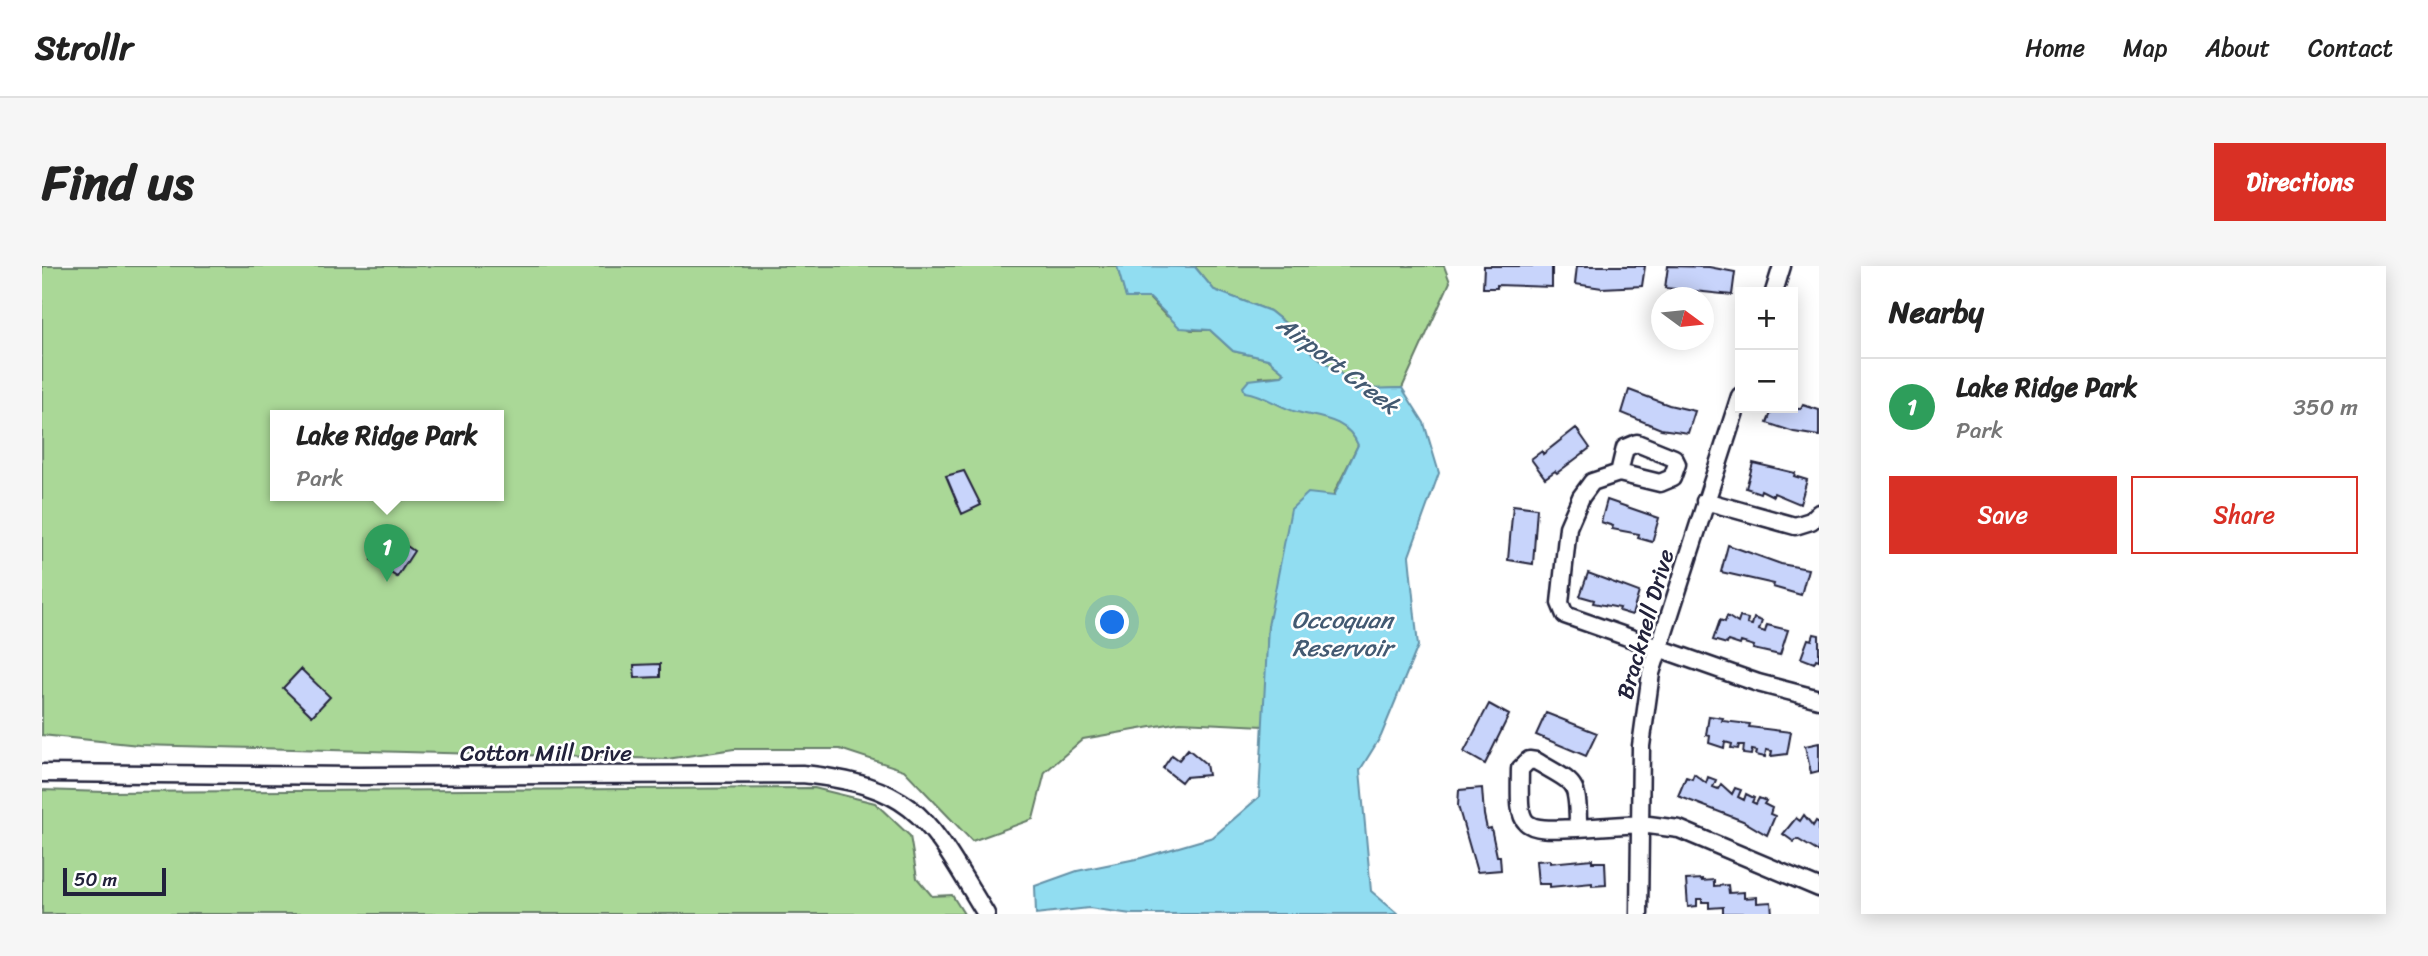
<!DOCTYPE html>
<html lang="en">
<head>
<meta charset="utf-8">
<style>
	:root { --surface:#fff; --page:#f6f6f6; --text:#222; --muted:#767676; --line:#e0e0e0; --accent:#d93025 }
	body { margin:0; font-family:Sriracha,sans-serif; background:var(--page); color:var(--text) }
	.controls { position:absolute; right:21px; top:21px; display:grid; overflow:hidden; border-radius:0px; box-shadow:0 4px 18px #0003 }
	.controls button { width:63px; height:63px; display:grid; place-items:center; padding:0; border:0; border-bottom:2px solid var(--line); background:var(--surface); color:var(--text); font:35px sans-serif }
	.compass { position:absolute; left:1609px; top:21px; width:63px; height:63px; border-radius:50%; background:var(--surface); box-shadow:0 4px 18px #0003; rotate:105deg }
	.scale { position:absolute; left:21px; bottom:18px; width:103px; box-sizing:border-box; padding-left:7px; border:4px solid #22223b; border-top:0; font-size:19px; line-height:24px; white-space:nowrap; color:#22223b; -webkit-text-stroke:5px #fff; paint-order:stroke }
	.you { position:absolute; left:1071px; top:357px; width:24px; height:24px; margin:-18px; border:5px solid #fff; border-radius:50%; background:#1a73e8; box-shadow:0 0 0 10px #1a73e833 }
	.badge { display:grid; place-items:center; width:46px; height:46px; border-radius:50%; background:var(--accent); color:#fff; font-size:23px; font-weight:700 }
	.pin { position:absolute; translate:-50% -58px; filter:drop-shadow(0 2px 4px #0008) }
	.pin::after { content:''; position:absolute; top:37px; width:24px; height:21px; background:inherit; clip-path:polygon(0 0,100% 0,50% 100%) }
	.popup { position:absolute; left:228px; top:144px; width:234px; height:91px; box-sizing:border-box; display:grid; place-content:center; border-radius:0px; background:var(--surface); filter:drop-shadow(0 2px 5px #0005); font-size:23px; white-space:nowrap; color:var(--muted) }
	.popup b { font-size:26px; color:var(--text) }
	.popup::after { content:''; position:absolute; left:50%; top:100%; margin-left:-14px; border:14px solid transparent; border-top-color:var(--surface) }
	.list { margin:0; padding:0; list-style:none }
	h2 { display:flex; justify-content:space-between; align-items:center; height:91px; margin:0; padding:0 28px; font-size:30px }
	h2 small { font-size:23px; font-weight:400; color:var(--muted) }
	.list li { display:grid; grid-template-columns:46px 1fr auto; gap:21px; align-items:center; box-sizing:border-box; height:98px; padding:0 28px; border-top:2px solid var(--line) }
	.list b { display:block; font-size:26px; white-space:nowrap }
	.list p { margin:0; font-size:23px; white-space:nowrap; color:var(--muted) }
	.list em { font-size:23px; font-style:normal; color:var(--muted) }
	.actions { display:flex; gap:14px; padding:21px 28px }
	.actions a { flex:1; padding:16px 0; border:2px solid var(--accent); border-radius:0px; text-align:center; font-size:24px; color:var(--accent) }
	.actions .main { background:var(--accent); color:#fff }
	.map { position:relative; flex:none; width:1777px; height:648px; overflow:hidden; border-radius:0px }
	header { display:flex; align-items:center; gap:42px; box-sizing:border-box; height:98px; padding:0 35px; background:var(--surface); border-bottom:2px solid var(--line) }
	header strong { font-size:33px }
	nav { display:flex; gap:38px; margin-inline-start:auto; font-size:24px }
	.intro { display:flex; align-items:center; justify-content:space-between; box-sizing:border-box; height:168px; padding:0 42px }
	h1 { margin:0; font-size:49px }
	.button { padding:18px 32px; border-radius:0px; background:var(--accent); color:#fff; font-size:24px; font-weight:700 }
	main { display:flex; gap:42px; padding:0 42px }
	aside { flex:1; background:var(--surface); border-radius:0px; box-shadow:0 4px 18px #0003 }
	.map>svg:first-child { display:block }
	.green { fill:#aad897; stroke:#667d69; stroke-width:2; fill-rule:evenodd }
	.water { fill:#91ddf1; stroke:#6592a8; stroke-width:2 }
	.building { fill:#c8d4fb; stroke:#22223b; stroke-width:2 }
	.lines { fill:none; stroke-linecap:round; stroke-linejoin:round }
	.street-casing { stroke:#22223b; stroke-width:21 }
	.street { stroke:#fff; stroke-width:16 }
	.labels { text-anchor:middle; stroke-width:5; stroke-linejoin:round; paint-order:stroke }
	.street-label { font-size:23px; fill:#22223b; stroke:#fff }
	.water-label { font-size:24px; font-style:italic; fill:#435a72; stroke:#fff }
</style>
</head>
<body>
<header>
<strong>Strollr</strong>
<nav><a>Home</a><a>Map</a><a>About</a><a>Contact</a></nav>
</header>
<div class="intro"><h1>Find us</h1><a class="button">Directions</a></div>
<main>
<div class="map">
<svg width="1777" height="648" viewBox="0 0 1777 648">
	<rect width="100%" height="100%" fill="#fff"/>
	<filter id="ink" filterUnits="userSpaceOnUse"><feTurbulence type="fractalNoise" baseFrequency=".0143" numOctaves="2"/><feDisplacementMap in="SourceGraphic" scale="14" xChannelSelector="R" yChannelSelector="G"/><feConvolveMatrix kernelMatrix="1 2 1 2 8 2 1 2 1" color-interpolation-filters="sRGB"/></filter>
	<g filter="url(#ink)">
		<!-- green -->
		<path class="green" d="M0,0h1075l9,31 23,1 16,17 26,15h19l23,21 35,8 17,14 -3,3 -22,1 3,18c29,22 81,13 95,50l-90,181 -4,100 -84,-4 -97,17 -38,33 -12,47 -61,22 -68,-71 -64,-21h-106l-67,10 -528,-14 -97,-10zM233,150h224v80h-224z
			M1148,0h254l6,16 -48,106 -40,2 -50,-37 -17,-22 -25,-20 -56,-21 -19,-23z
			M772,522l61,15 35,33 7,42 15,18 20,-1 12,19h-922v-124l63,2z"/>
		<!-- water -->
		<path class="water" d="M1075,0l78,1 19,23 56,21 25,20 17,22 50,36 40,-1 22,35 15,50 -30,83 9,90 -37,90 -21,34 11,121 27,23h-267l-42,-6 -53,6 -1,-28 42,-15 64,-13 72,-21 46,-40 9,-171 23,-117 17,-16 26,3 24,-51c-10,-26 -37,-27 -61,-33 -19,-5 -32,-17 -52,-20l-2,-5 6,-7 33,-4 3,-3 -17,-14 -35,-8 -23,-21 -30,-2 -30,-30h-24z"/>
		<!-- building -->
		<path class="building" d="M1442,0h68v21l-55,-2v3h-14z
			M1535,0h68l-3,20 -40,2 -27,-4z
			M1626,0l41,1 26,5 -3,23 -67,-7z
			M1587,124l40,15 26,6 -7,22 -27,-4 -39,-16z
			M1761,139l16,5v26l-25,-4 -27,-9 6,-15 28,1z
			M1534,162l14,20 -33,25 -2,-2 -10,7 -14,-19 11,-8 1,3z
			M1711,197l42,10 -1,3 13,4 -7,24 -26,-11 -1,3 -12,-6 -1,3 -14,-5z
			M922,205l17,34 -19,9 -16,-38z
			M1565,234l52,18 -7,24 -14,-4 1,-4 -27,-5 1,-3 -12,-4z
			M1471,239l24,3 -4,56 -25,-4z
			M346,267l26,18 -17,26 -26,-17z
			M1686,279l53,19 27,5 -7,26 -28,-8 1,-3 -53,-12z
			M1546,307l51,19 -7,23 -13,-4 1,-3 -27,-5 1,-3 -14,-4z
			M1685,350l11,7 2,-6 8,2 -1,5 5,1 2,-7 8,3 -3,9 6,2 2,-7 21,5 -8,25 -27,-6 1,-3 -13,-4 -1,3 -12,-4 -1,3 -14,-4 7,-20 5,2z
			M1772,368l5,1v25l-3,-1 -2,4 -13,-5 7,-19 4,1z
			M618,398v13l-25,1 -1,-13z
			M259,403l29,28 -18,19 -29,-28z
			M1447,438l20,11 -24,49 -21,-12z
			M1504,447l51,20 -11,23 -50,-21z
			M1667,450l14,2 -1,3 28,3 -1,3 42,5 -4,22 -16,2 1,-5 -6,-1 -1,7 -9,-2 1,-4 -5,-1 -1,5 -8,-1 1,-9h-5l-1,4 -7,-1 1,-4 -7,-2 -1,6 -15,-5 1,-7 -4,-1z
			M1777,477v28l-8,2 -6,-27z
			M1146,483l18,15 2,11 -23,2 -4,5 -18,-14 9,-13 7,5z
			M1652,508l12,9 2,-6 8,3 -3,7 5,2 3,-5 11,10 3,-6 6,2 -3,7 6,3 2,-6 8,4 -2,4 4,2 3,-6 7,3 -2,3 8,4 -2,6 5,2 -8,19 -24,-14 -65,-25 8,-19 6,2z
			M1440,522l2,27 3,14 4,-1 6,28h3l1,14 -24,2 -19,-66 1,-16z
			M1762,549l9,11 3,-5 3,2v29l-22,-13 -3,3 -11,-8 13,-16 4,3z
			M1550,593v3h13l1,23 -14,1v-3l-42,4v-3h-12l-2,-23 14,-1v3z
			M1660,613v2l12,-1v6l14,-1 1,8 15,-1v6l13,-1v6l14,-1 1,12 -49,-1v-6l-14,1v-6h-7v-3h-5v7l-9,1 -2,-27z"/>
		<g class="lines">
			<defs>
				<path id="street" d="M1732,26l8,-26
					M1595,177l37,15 3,6 -5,14 -12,5 -41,-10 6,-25z
					M1577,207l-27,9 -11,15 -13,30 -8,76 5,12 193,68 61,16
					M1663,235l90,25 16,-5 8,-8
					M1487,494l7,1c40,24 42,18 42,67 -61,3 -59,0 -58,-59z
					M0,507l317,3 443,-2c117,12 127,47 184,140
					M1536,562l63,-4 38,5 140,59
					M1597,648l2,-168 10,-73 89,-277"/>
			</defs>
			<!-- street casing -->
			<use href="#street" class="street-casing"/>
			<!-- street -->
			<use href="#street" class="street"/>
		</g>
	</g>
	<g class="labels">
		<!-- street labels -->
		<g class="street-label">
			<text transform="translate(1603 358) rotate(-74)" y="8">Bracknell Drive</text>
			<text x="504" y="495">Cotton Mill Drive</text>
		</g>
		<!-- water labels -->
		<g class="water-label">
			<text transform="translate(1296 99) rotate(37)" y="8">Airport Creek</text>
			<text x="1300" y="362">Occoquan<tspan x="1300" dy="28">Reservoir</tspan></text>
		</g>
	</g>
</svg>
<div class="controls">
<button>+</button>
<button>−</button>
</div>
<svg class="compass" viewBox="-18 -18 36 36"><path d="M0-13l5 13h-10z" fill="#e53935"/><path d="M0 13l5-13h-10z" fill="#767676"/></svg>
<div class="scale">50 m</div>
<div class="you"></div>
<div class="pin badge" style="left:345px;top:316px;background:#2e9e5b">1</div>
<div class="popup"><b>Lake Ridge Park</b>Park</div>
</div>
<aside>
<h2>Nearby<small></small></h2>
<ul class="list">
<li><span class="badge" style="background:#2e9e5b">1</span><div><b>Lake Ridge Park</b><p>Park</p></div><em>350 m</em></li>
</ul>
<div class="actions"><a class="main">Save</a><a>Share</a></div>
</aside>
</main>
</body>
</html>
